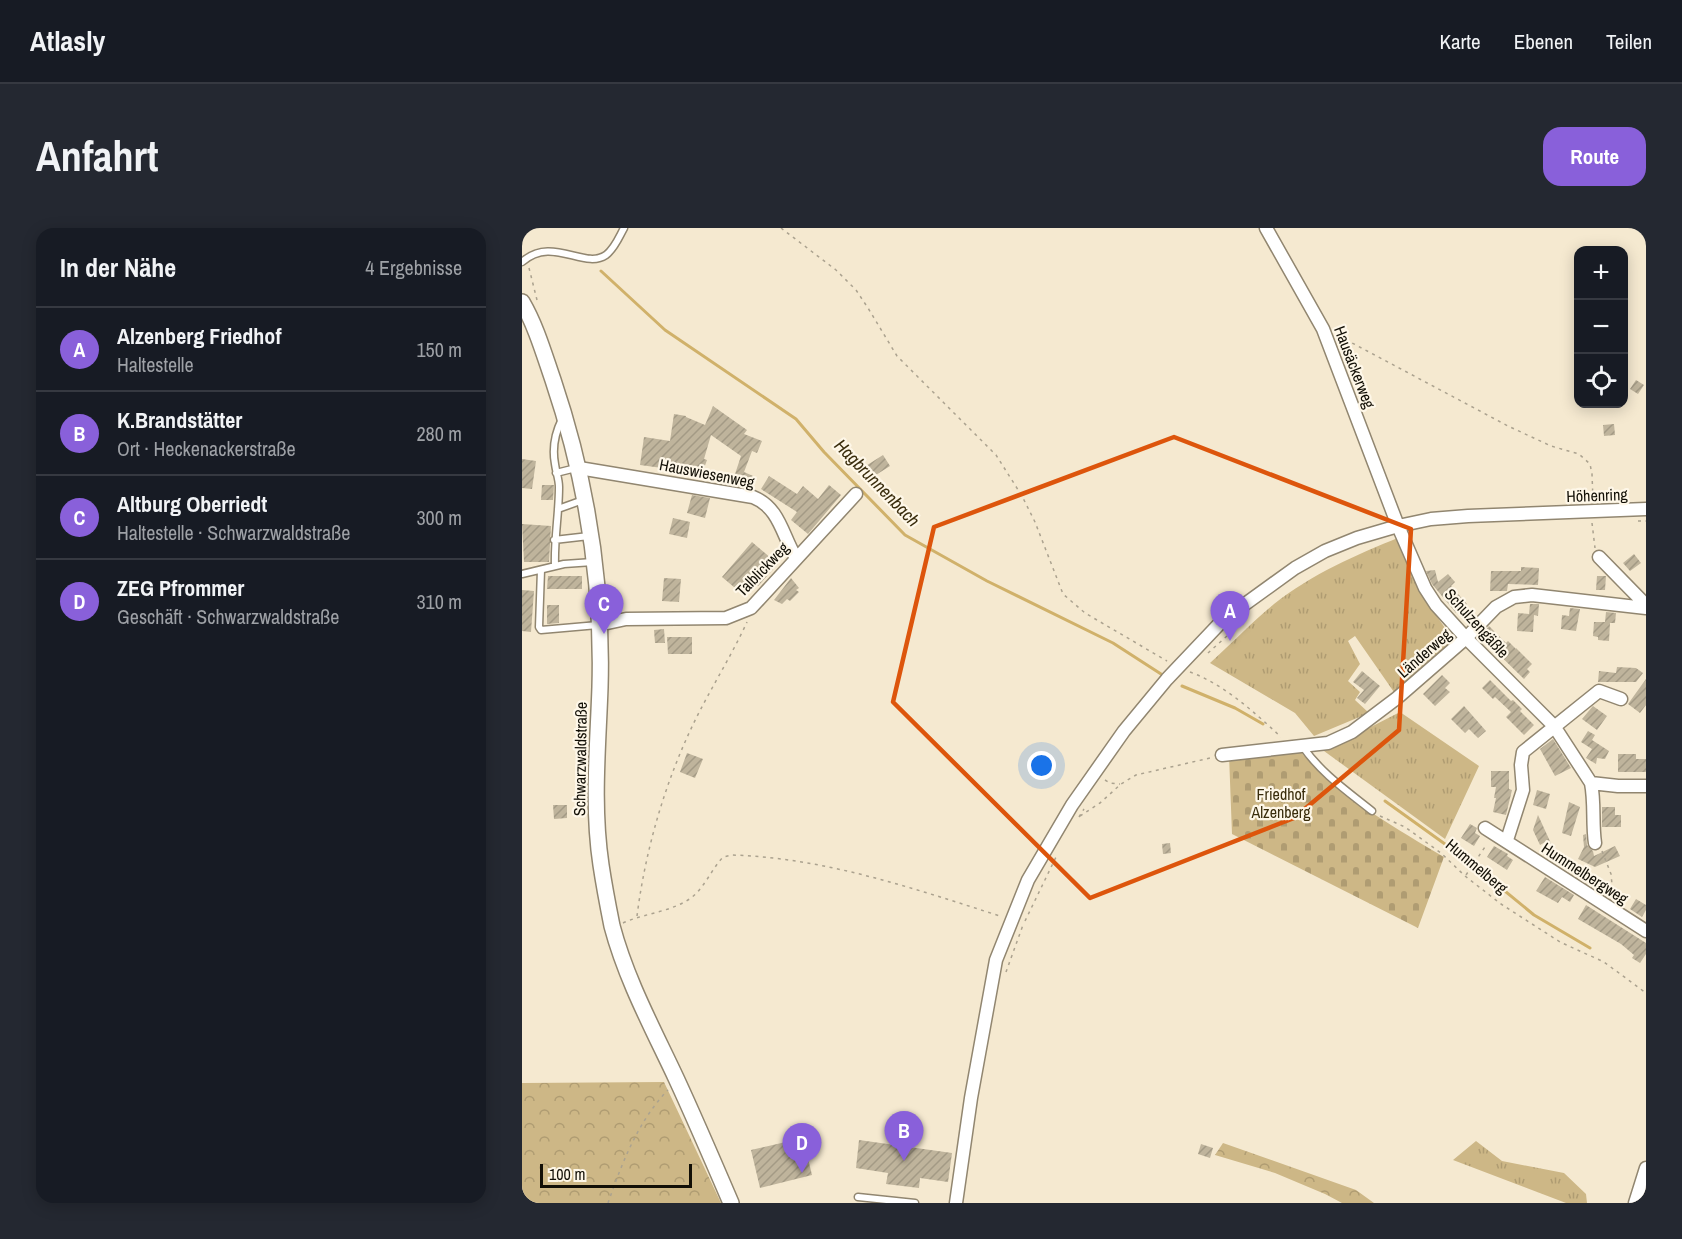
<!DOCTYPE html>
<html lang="de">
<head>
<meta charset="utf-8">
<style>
	:root { --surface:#171b24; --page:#242831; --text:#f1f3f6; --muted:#9ea1a6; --line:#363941; --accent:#8960da }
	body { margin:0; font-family:"Archivo Narrow",sans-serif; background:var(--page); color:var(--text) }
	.controls { position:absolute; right:18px; top:18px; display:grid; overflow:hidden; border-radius:12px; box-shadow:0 3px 15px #0003 }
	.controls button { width:54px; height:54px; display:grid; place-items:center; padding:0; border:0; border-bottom:2px solid var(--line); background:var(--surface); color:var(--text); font:30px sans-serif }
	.scale { position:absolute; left:18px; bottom:15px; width:152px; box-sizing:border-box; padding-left:6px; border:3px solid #120f06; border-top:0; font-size:16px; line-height:21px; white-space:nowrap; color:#120f06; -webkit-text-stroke:4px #fef7e8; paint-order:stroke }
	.you { position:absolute; left:520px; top:538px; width:21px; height:21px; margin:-15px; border:4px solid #fff; border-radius:50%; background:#1a73e8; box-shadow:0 0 0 9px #1a73e833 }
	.badge { display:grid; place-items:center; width:39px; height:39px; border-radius:50%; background:var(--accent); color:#fff; font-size:20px; font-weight:700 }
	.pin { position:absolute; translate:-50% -50px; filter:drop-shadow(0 2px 3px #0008) }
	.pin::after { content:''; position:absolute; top:32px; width:21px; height:18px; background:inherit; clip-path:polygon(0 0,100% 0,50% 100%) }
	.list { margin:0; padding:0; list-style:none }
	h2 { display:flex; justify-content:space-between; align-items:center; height:78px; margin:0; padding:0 24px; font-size:26px }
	h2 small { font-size:20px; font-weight:400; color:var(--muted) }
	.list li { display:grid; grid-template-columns:39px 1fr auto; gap:18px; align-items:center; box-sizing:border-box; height:84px; padding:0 24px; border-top:2px solid var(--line) }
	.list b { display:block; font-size:22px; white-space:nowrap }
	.list p { margin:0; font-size:20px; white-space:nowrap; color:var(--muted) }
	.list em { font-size:20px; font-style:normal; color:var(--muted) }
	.icon { flex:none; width:33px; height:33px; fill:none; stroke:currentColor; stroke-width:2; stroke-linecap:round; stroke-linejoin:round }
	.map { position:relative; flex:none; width:1124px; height:975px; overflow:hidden; border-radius:18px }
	header { display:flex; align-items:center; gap:36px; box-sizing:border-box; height:84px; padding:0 30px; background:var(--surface); border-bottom:2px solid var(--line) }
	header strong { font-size:28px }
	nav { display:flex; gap:33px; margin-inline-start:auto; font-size:21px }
	.intro { display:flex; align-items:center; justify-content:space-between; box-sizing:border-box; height:144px; padding:0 36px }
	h1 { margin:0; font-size:42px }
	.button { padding:15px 27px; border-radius:18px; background:var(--accent); color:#fff; font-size:21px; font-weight:700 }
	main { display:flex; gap:36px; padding:0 36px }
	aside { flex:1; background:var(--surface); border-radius:18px; box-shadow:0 3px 15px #0003 }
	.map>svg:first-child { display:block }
	.grass { fill:url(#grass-tufts) }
	.forest { fill:url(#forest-crowns) }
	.cemetery { fill:url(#cemetery-stones) }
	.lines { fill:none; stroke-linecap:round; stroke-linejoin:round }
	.stream { stroke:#d0b16a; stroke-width:3 }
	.building { fill:url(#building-hatch) }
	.service-casing { stroke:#918670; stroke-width:9 }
	.minor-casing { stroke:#918670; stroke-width:15 }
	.tertiary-casing { stroke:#918670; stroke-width:18 }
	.path { stroke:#aba28f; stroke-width:1.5; stroke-dasharray:3 4.5; stroke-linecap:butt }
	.service { stroke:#fff; stroke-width:6 }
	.minor { stroke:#fff; stroke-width:12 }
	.tertiary { stroke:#fff; stroke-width:15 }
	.marked { fill:none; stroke:#dd550c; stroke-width:4.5; stroke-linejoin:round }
	.labels { text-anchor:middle; stroke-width:4.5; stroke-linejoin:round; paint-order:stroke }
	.street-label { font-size:16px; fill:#120f06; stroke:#fef7e8 }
	.park-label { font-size:16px; fill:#392c0b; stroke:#fef7e8 }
	.water-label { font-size:18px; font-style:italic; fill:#3a2d0d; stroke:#fef7e8 }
</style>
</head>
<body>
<header>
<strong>Atlasly</strong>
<nav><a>Karte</a><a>Ebenen</a><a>Teilen</a></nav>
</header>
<div class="intro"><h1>Anfahrt</h1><a class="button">Route</a></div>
<main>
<aside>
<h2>In der Nähe<small>4 Ergebnisse</small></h2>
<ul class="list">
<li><span class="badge">A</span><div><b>Alzenberg Friedhof</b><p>Haltestelle</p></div><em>150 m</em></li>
<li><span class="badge">B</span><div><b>K.Brandstätter</b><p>Ort · Heckenackerstraße</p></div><em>280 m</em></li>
<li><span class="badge">C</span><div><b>Altburg Oberriedt</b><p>Haltestelle · Schwarzwaldstraße</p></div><em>300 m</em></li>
<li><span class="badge">D</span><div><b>ZEG Pfrommer</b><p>Geschäft · Schwarzwaldstraße</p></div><em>310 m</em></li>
</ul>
</aside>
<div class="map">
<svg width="1124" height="975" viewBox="0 0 1124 975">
	<defs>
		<pattern id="grass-tufts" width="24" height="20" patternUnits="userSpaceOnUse" patternTransform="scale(1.5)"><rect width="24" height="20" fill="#cdb786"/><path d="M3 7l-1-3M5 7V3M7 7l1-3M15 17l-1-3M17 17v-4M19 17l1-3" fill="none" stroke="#af9c72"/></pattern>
		<pattern id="forest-crowns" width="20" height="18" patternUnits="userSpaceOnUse" patternTransform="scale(1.5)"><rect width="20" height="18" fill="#cdb786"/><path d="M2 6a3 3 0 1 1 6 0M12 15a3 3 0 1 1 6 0" fill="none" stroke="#af9c72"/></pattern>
		<pattern id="cemetery-stones" width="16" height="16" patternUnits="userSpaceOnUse" patternTransform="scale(1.5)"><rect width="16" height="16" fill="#cdb786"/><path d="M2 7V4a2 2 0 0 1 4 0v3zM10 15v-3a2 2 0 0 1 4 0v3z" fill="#af9c72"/></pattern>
		<pattern id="building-hatch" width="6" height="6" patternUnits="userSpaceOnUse" patternTransform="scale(1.5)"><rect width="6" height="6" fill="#bfb49c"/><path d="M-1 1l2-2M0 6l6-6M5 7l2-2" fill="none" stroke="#a39a85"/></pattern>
	</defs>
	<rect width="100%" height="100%" fill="#f5e9d0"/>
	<!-- grass -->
	<path class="grass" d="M878,309l27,65 27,39 -58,54 -41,-59 -7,5 12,23 -12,17 12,11 -5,8 14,13 -55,23 -19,-23 -85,-50c21,-19 42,-41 64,-59 38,-30 82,-49 126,-67z
		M878,484l79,54 -34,73 -121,-88z
		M954,913l26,20 62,12 22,21 1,9h-21l-113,-43z"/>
	<!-- forest -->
	<path class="forest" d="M142,854l57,121h-199v-120z
		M701,915l133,47 18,13h-32l-17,-9 -50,-21 -60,-18z"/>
	<!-- cemetery -->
	<path class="cemetery" d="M777,522c41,47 93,76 145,107l-26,71 -186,-94 -3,-79z"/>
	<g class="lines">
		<!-- stream -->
		<path class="stream" d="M79,43l64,59 131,89 28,33 81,83 82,46 126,62 48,31
			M660,458l53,22 28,16
			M863,573l85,61
			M956,641l56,46 56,33"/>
	</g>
	<!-- building -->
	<path class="building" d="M1114,152l8,5 -6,9 -8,-5z
		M191,178l34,24 -3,4 18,7 -5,12 -5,-2 -8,21 9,4 -5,12 -32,-6 4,-10 14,5 7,-21 -30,-21 -7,24 3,1 -5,14 -24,-8 -1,4 -37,-5 4,-28 26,4 4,-27 12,2v1l19,8z
		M1092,196l1,11 -11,1 -1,-11z
		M361,227l7,11 -22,14 -7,-11z
		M0,231l14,2 -4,28 -10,-1z
		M247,248l28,18 6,-8 15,13 11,-14 12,10 -33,39 -17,-14 6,-8 -36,-23z
		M20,257h12l-1,15h-12z
		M170,267l18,3 -5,20 -18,-5z
		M151,290l17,4 -3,16 -18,-4z
		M0,296l29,2 -2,36h-25z
		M230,314l26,22 -20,22 -6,-5 -11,12 -19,-16z
		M1112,326l7,9 -11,8 -7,-8z
		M999,339l18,1 -1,17 -30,-1 -1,7h-17l1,-20h30z
		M913,342l3,12 10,-8 7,8 -4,4 16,18 -11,9 -24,-29 -6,-13z
		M26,348h34v13h-35z
		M1075,348h9l-1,14h-9z
		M142,350l17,1 -2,23 -17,-1z
		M269,350l8,10 -3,2 3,2 -9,9 -3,-2 -5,5 -8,-4z
		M0,362l12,1 -3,41 -9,-1z
		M1008,376h9l-1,12 -4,-1 -1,17 -16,-1 1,-18 11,1z
		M25,377h12v18l-12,1z
		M1048,380l10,1 -4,22 -15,-2 1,-14 7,1z
		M1084,384l10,1 -1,10h-5l-1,18 -11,-1v-3l-5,-1 1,-14h11z
		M967,398l17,17 2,-2 8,8v-1l16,16 -5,5 3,3 -6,7 -44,-43z
		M142,401l1,14h-10l-1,-13z
		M145,409h25v17h-24z
		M1095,439l19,1 7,5 -7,9h-38l1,-11 17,2z
		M840,443l18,15 -15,18 -8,-6 7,-8 -11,-8z
		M920,447l8,8 -5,5 5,4 -15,14 -12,-12z
		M1124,451v26l-6,8 -12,-9z
		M968,452l21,21 2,-1 9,9 -2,2 14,14 -10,10 -18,-18 5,-5 -16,-15 -2,2 -11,-11z
		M942,478l22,25 -8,7 -9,-9 -4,4 -14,-14z
		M1071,478l14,10 -10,14 -15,-11z
		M1066,503l7,4 -3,5 17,11 -4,8 -8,-1 -1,6 -10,-6 6,-9 -11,-7z
		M1031,511l18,29 -16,8 -15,-27z
		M165,525l16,6 -8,19 -15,-6z
		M1096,526h18v5h10v13h-28z
		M969,543h18v18l3,1 -6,25 -13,-3 3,-14h-2l2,-11h-5z
		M1015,562l13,4 -4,15 -13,-4z
		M1047,574l11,5 -9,29 -9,-3z
		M31,577h14v13l-13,1z
		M1080,579h13v8h6v12h-19z
		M1016,587l16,35 -1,7 -9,-2 3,-14 -7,4 -7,-15z
		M948,596l7,4 -2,5 5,3 -6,10 -13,-8z
		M1064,606l1,11 6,6 1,5 21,-10 5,10 -25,11 -17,-8 6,-12 -1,-12z
		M648,615l1,10 -8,1 -1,-10z
		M972,618l14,8 -1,2 6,4 -6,10 -20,-13z
		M1023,649l29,18 -4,7 -8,-5 -4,6 -22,-12z
		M1114,671l10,6v5l-4,7 -12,-8z
		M1064,677l60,38v11l-6,9 -8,-5 2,-3 -13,-11 -43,-25z
		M281,910l9,37 -52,13 -9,-38z
		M337,912l93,13 -4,29 -28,-4 -1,10 -33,-4 2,-11 -32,-5z
		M679,916l12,4 -3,10 -12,-4z"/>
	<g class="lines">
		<defs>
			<path id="service" d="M0,34c30,-27 62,8 84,-7 9,-7 13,-18 18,-27
				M34,245l20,-5
				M36,281l25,-9
				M32,312l35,-4
				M33,338c-1,-27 4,-52 4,-79 0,-8 -3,-15 -4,-23 -3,-16 0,-31 7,-45
				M19,342l-2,57 2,3 57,-5
				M0,346l42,-10 29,-2
				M781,519c18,26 44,44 69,64
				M336,969l57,6"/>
			<path id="minor" d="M744,0l57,101 75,197 27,62 11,17 30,33 88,88 37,57 27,3h28
				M57,240l174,29c27,11 29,38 43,61
				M1077,329l47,48
				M76,397l28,-6 100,-1 25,-10 105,-114
				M700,527l106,-12 24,-11 45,-34 69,-60 30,-31 18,-10 18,-2 114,13
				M1069,555c4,20 1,40 4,60
				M963,600l161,103
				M985,612l16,-50 -2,-25 2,-13 76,-61 22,8
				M434,975l15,-105 25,-138 32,-80 44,-75 52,-74 43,-52 56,-59 72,-52 30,-17 32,-13 41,-12 33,-7 37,-3 178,-7
				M1113,975l11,-35"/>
			<path id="tertiary" d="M0,74c14,24 22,52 31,78 33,98 50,203 47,307 -2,60 -8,118 1,178 3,20 7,41 11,61 14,53 41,103 64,152 19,41 37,83 55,125"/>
		</defs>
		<!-- service casing -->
		<use href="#service" class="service-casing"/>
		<!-- minor casing -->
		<use href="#minor" class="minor-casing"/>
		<!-- tertiary casing -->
		<use href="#tertiary" class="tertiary-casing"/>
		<!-- path -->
		<path class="path" d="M259,0l55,42 20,20 12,18 29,48 99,99 26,41 13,26 28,72 22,19 82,48
			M7,40l9,36
			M817,108l169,90 43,20 28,8 11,10 2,10 1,26
			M1116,293h8
			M1070,295l3,25
			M686,425l39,-35
			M668,444c35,13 64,40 91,65
			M583,552l5,3 10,1
			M558,588l20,-13 21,-19 15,-9 74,-17
			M858,588l25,11 36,26 24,23 36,28 59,38 44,20 42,31
			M557,589l5,-8
			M1080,623l9,23 2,21
			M944,647l21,-31
			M115,688c8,-63 26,-127 53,-185 17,-37 40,-72 57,-109
			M503,693l32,-66
			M101,695c22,-10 48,-11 68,-25 14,-11 20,-28 32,-41l9,-2c93,3 180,33 268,61
			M484,744l17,-47
			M86,975c14,-40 30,-82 60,-113"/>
		<!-- service -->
		<use href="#service" class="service"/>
		<!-- minor -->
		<use href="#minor" class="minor"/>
		<!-- tertiary -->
		<use href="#tertiary" class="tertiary"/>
	</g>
	<!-- marked area -->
	<path class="marked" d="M652,209l237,92 -12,201 -105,88 -204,80 -197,-196 41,-175z"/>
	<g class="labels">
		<!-- street labels -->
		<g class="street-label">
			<text transform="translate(833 139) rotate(69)" y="6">Hausäckerweg</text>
			<text transform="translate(185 245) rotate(11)" y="6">Hauswiesenweg</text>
			<text transform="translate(1075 267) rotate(-2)" y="6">Höhenring</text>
			<text transform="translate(240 341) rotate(-46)" y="6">Talblickweg</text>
			<text transform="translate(955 395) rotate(48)" y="6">Schulzengäßle</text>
			<text transform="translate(902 425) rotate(-41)" y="6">Länderweg</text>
			<text transform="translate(58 531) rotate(-89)" y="6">Schwarzwaldstraße</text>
			<text transform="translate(955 638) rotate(40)" y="6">Hummelberg</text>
			<text transform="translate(1063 645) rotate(33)" y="6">Hummelbergweg</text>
		</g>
		<!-- park labels -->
		<g class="park-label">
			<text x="759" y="572">Friedhof<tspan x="759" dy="18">Alzenberg</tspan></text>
		</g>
		<!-- water labels -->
		<g class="water-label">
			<text transform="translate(355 255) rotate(46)" y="6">Hagbrunnenbach</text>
		</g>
	</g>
</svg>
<div class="controls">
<button>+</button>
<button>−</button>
<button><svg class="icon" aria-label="locate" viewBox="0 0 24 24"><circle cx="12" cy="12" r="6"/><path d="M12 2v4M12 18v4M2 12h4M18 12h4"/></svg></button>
</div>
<div class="scale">100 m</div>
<div class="you"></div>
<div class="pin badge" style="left:708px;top:413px">A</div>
<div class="pin badge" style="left:382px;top:933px">B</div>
<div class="pin badge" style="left:82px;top:406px">C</div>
<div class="pin badge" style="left:280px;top:945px">D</div>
</div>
</main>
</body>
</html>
